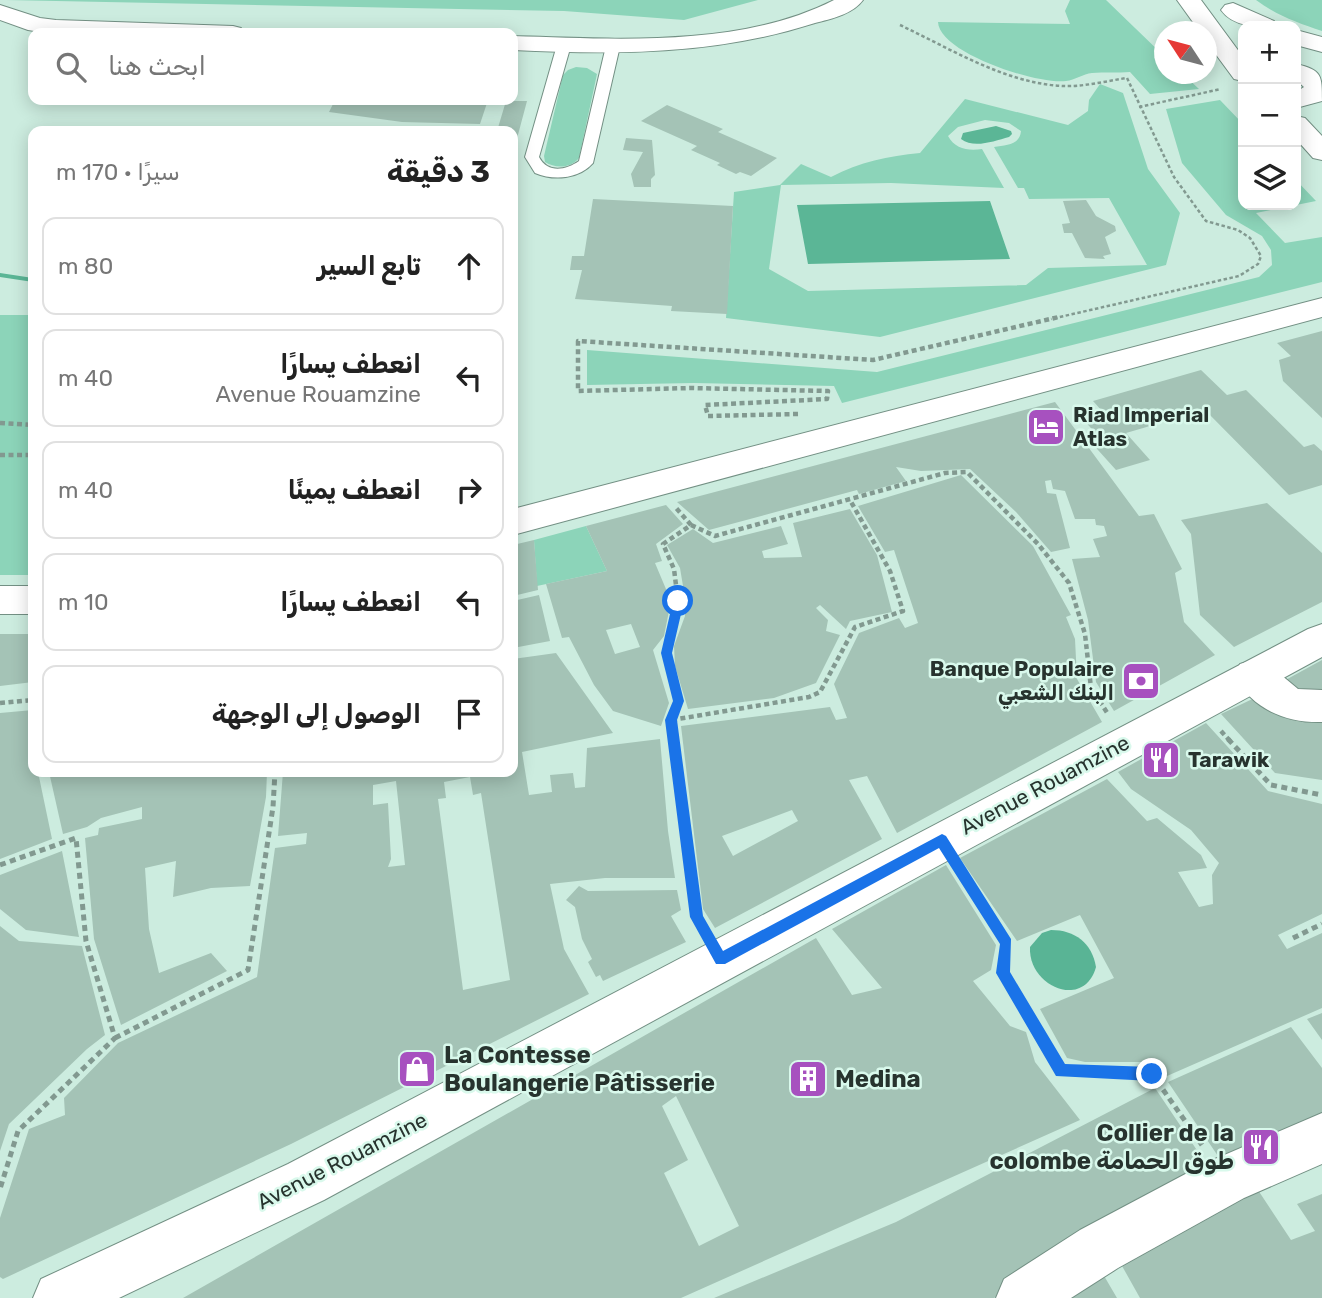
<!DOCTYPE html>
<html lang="ar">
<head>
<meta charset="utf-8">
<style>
	:root { --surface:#fff; --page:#f2f2f2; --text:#222; --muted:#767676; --line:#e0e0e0 }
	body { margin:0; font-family:Rubik,Cairo,sans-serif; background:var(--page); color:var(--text); direction:rtl }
	.controls { position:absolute; right:21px; top:21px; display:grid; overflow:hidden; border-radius:14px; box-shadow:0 4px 18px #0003 }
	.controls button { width:63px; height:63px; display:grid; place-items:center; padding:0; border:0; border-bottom:2px solid var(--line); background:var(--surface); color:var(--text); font:35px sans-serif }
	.compass { position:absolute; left:1154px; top:21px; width:63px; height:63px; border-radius:50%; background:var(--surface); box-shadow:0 4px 18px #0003; rotate:306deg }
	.stop { position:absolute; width:21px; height:21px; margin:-16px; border:5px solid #1a73e8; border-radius:50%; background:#fff }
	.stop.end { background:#1a73e8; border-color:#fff; box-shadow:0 2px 7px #0008 }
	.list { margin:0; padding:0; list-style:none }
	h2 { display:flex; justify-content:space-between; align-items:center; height:91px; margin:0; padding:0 28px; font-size:30px }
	h2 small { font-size:23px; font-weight:400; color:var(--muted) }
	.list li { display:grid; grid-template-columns:46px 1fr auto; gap:21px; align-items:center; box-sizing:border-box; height:98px; margin:0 14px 14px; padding:0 14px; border:2px solid var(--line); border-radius:14px }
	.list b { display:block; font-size:26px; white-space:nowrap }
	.list p { margin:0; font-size:23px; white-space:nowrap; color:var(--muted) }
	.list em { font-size:23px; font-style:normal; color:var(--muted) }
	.icon { flex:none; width:38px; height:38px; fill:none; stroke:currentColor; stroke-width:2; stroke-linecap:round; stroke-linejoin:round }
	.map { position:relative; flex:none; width:1322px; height:1298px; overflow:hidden; direction:ltr }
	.search { position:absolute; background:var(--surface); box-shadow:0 4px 18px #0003; left:28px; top:28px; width:490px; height:77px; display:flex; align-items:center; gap:18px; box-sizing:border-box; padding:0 24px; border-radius:14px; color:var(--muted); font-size:26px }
	.panel { position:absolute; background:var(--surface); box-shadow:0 4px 18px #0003; left:28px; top:126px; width:490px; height:651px; border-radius:14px; direction:rtl }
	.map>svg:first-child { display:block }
	.green { fill:#8cd4b9; fill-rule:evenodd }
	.forest { fill:#59b495 }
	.water { fill:#5bb696 }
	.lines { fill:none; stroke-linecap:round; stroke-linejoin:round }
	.stream { fill:#5bb696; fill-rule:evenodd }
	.building { fill:#a4c3b6; fill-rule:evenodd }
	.lane-casing { stroke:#739084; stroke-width:2 }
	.street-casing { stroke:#739084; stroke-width:2 }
	.secondary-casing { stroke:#739084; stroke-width:2 }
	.path-far2 { stroke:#829990; stroke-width:2.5; stroke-dasharray:3.5 2.5; stroke-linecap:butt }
	.path-far1 { stroke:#829990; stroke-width:4.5; stroke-dasharray:5 3.5; stroke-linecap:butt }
	.path { stroke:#829990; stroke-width:5; stroke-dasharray:6 4.5; stroke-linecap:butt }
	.lane { fill:#fff; fill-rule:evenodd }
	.street { fill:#fff; fill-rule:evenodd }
	.secondary { fill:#fff; fill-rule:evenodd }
	.route { fill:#1a73e8 }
	.labels { text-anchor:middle; stroke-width:5; stroke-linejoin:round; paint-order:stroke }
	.poi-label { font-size:21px; font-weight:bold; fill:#27332e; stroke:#d9f9ec; text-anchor:start }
	.street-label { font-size:21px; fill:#27332e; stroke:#d9f9ec }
	.near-poi-label { font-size:24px; font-weight:bold; fill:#27332e; stroke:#d9f9ec; text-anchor:start }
</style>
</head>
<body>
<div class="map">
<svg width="1322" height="1298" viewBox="0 0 1322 1298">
	<rect width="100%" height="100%" fill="#ccecdf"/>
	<!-- green -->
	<path class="green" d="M6,0h752l-74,20 -120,-9z
		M1070,0h36l58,56v18h19l16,15 -49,5 -20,-22c-12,1 -26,0 -38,1 -9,1 -17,7 -26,8 -28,4 -127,-28 -128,-59l132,2 -5,-13z
		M1256,0h66v31c-24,-8 -46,-16 -66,-31z
		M576,67l11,1 10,6 -18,84c-8,10 -23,11 -34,4l-1,-6 19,-81 5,-5z
		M1100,84l23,9 25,76 32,44 -14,52 -286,72 -154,-19 8,-126 46,-7 21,-21 30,13c29,-15 57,-21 89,-24l45,-54 103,26 20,-14 1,-11zM985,120l24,3 12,8c-1,14 -15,14 -27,16l24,41h6l5,11 80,-1 38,67 -99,3 -22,17 -218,6 -39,-22 12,-84 110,-2 113,5 -22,-39c-14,2 -27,0 -34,-13l10,-9z
		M1220,100l23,24v81h53v-25l20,21 -60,12 29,30 37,-6v45l-480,121 -8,-17 -140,-3 -107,2v-35l290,22 382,-95 13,-12 -1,-15 -9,-14 -36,-21 -44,-52 -16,-54z
		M0,315h33v260h-33z
		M586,526l21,45 -70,15 -3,-46z"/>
	<!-- forest -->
	<path class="forest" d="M1051,930c24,0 41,13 45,37 -12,43 -68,20 -66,-20l12,-14z"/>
	<!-- water -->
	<path class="water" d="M996,126l15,5 1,3 -3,3c-15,4 -35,12 -48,2l2,-6z
		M990,201l20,58 -202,5 -11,-59z"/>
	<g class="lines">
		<!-- stream -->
		<path class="stream" d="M0,273l33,5v4l-33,-5z
			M513,300h4v4h-4z"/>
	</g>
	<!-- building -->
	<path class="building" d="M335,100h153l-8,24 -78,-2 -73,-10z
		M506,101h21l-12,45h-2v-15h-16z
		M667,105l56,24 -5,3 59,26 -26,18 -11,-4 -4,2 -19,-9 3,-2 -29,-13 6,-4 -56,-25z
		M626,138l26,2 3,35 -4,4v8h-17l-3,-13 12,-22 -20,-2z
		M593,199l140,7 -6,108 -56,-3 1,-5 -97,-7 7,-29h-12l2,-14h12z
		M1086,200l10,16 19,10 1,5 -11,6 6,17 -8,2 2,3 -20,-1 -13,-25h-8l-2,-9 8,-1 -7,-22z
		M1322,331v87l-39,-37 -4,-21 12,-4 -14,-13z
		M1201,370l26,25 19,-5 58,57 10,-3 8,7v34l-33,10 -84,-85 -79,23 24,27 -34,10 -27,-30 10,-3 -18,-20 21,-6 -9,-10z
		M1055,402l84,114 15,-2 28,55 -7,4 9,49 31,33 -101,56 -18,-29 -8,-62 -16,-61 28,-2 -7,-18 14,-3 -3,-10 -8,-1 -1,-6h-20l-10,-28 -12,-2 -2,-9 -6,1 2,12 9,1 14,54 -19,4 -35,-40 -46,-43 -49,2 -25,-4 10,14 -47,13 -2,-4 -148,40 -32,-28z
		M961,475l72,71 38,69 -5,2 9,22 2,40 25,43 -205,111 -30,-57 -18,4 33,59 -167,89 -12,-19 -22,-183 149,-19 6,13 11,-2 -13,-34 25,-51 40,-15 6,10 13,-5 -24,-73 -9,2 -27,-46zM792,810l6,11 -65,35 -11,-20z
		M1267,503l55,50v49l-88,45 -34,-32 -9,-81 -10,-14z
		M666,505l17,19 -27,20 6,17 -7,2 16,38 -7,35 -11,14 16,53 -8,23 -48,-15 -19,-26 -25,-48 -7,1 -16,-54 61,-13 -21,-45zM631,624l9,23 -25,7 -9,-24z
		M850,509l27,46 15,57 -42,9 -4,8 -26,-24 -4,3 12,12 -2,11 14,4 -24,48 -42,15 -86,11 -13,-43 -1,-20 11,-30 -2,-30 -3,-18 -13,-23 26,-16 20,14 68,-17 7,18 -26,7 2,7 38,-1 -9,-34z
		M534,540l4,50 -25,6v-51z
		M539,595l11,46 -37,7v-47z
		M0,634h33v48l-33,4z
		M556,653l57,80 -91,19 7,43 23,-3 -2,-17 23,-2 2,15 10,-1 2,-39 73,-9 8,92 7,47h-70l-55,6 14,65 25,45 -298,150 -288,135 -3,-2v-59l29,-89 36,-14 -1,-17 54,-55 139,-66 18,-129 31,-4 1,-11 -29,3 5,-64h230v-113zM470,777l3,18 8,-2 29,187 -47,10 -25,-191 8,-1 -2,-16zM396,781l9,84 -17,2 3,-8 -3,-56 -15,2v-20z
		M1322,660v39l-42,-16z
		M1265,693l57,21v66l-47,-7 -54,-59z
		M33,710v62h5l14,67 -52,20v-146z
		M1206,723l62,68 54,13v110l-44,21 9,14 35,-16v75l-155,68 -9,-14h-73l-18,-4 -27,-49 74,-31 -34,-63 -63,26 -57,-83 147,-79 40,42 10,-3 44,37 6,13 -29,4 21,35 14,-3 -1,-29 7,-12 -28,-33 -60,-41 -13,-17z
		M49,772h218l-1,25 -16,89 -39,2 -38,9 3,-36 -31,7 4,61 10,44 52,-20 16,18 -106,54 -27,-86 -9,-101 13,-3 1,-7 43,-9v-12l-41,11 -14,9 -24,7z
		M62,851l17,86 -53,-7 -26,-21v-34z
		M946,865l50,80 -5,25 -18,11 37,45 16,6 9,30 45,58 -399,178h-498l633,-360 36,57 30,-7 -50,-59zM676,1096l63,130 -40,20 -35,-73 24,-13 -26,-54z
		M579,886l9,5 89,-1 4,20 -10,6 15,26 -83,39 -3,-6 -4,2 -8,-15 4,-3 -10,-20 -7,-32 -9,-7z
		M0,926l19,15 63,5 23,89 -18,14 -78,75 -9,27z
		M1322,1013v27l-15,-21z
		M1291,1027l31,41v51l-98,46 -56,-83z
		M1155,1088l58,86 -185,101 -34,23h-280l182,-76z
		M1256,1187l35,53 24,-9 -18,-27 25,-10v104h-182l-23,-41z
		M1100,1269l17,29h-60z"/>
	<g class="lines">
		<defs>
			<path id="lane" d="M564,41l7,4 -32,112c9,17 27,13 40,4l27,-115 7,-4 7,4 -27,117c-14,16 -39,18 -58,10l-10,-16 32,-112z"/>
			<path id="street" d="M834,0h29c-10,14 -32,19 -48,23 -99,32 -199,32 -302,27v-14c103,3 227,12 321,-36z
				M0,5l40,13 16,2 177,6 8,2 4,5h-198l-19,-3 -28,-10z
				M1254,660l14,4 30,25 24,1v32c-37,1 -70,-13 -88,-47l6,-11z
				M1322,1113v51l-78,34 -126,70 -47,30h-75l8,-19 76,-49 128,-68z"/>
			<path id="secondary" d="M1177,0h24l42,57v24l-9,-2 -28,-38v-9h-6z
				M1233,3l41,18 4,5c-19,1 -44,2 -57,-16l4,-5z
				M1296,30l26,7v15l-26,-7z
				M1296,64c26,6 26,11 26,37l-26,7v-16l8,-5 -8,-7z
				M1296,116l9,2 17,18v24l-9,-2 -17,-19z
				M1322,298v19l-809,218v-26z
				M0,586h33v28h-33z
				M1322,624v33l-998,543 -205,98h-86l8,-19 247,-115 1020,-535z"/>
		</defs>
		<!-- lane casing -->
		<use href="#lane" class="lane-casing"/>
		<!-- street casing -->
		<use href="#street" class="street-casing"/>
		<!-- secondary casing -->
		<use href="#secondary" class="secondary-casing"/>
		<!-- path-far2 -->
		<path class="path-far2" d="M900,25c51,24 105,58 162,61 22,1 44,-5 65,-8l47,99 32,44 32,9 12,8 11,18 -3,8 -19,12 -188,43
			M1139,107l82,-18"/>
		<!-- path-far1 -->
		<path class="path-far1" d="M798,414l-90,2 -3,-11 122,-6 1,-8 -137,-3 -113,3v-50l295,19 186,-43
			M0,423l33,2
			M0,455h33
			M691,525l24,11 230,-63 22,-1 71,72 31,39 16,51 6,54 17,26
			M0,703l33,-3
			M672,720l137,-23 11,-5 35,-65 48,-16 -13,-40 -40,-71
			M1221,731l9,10
			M673,741l-2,-20 8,-20 -13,-48 12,-52 -4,-32 -11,-25 28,-19 -15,-17"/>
		<!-- path -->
		<path class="path" d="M673,739l17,140 6,38 5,10
			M1228,739l43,46 51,10
			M0,865l76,-27 10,103 29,97 -97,93 -18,58
			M963,873l43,70 -3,30 59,98 90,3 50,71
			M1293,938l29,-14
			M115,1038l133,-68 25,-163 2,-35"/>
		<!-- lane -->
		<use href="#lane" class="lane"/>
		<!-- street -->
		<use href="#street" class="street"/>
		<!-- secondary -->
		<use href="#secondary" class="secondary"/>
	</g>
	<!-- route -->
	<path class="route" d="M678,597l6,4 -12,52 12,48 -7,19 26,196 20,35 219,-117 4,2 65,103 -1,33 55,92 87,3 7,7 -2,5 -5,2 -96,-5 -60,-103 4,-29 -61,-96 -214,116h-9l-26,-47 -25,-197 8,-19 -12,-48 12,-52z"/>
	<!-- icons -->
	<defs>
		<symbol id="hotel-square" viewBox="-11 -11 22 22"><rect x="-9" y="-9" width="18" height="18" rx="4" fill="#a751bf" stroke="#d9f9ec"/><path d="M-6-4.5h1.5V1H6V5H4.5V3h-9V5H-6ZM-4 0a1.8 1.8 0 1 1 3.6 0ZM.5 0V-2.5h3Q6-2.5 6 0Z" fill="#fff"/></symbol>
		<symbol id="bank-square" viewBox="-11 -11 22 22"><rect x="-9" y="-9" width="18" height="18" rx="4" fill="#a751bf" stroke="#d9f9ec"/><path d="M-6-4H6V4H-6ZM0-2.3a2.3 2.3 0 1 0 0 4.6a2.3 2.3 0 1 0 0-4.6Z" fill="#fff"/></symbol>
		<symbol id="restaurant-square" viewBox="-11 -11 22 22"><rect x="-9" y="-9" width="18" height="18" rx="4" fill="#a751bf" stroke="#d9f9ec"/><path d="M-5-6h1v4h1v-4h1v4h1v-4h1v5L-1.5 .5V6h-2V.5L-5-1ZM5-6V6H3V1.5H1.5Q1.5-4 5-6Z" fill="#fff"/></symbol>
		<symbol id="shop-square" viewBox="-11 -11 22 22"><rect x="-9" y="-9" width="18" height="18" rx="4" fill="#a751bf" stroke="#d9f9ec"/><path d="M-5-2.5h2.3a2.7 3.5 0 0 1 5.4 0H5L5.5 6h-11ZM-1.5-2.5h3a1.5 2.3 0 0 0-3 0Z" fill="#fff"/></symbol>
		<symbol id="building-square" viewBox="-11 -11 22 22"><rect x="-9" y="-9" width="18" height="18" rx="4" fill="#a751bf" stroke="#d9f9ec"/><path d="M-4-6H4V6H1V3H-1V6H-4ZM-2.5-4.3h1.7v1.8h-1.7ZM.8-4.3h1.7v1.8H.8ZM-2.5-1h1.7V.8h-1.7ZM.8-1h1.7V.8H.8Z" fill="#fff"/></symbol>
	</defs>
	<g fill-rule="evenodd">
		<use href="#hotel-square" x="1024" y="405" width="44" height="44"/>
		<use href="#bank-square" x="1119" y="659" width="44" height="44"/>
		<use href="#restaurant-square" x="1139" y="738" width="44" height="44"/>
		<use href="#shop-square" x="395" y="1047" width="44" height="44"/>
		<use href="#building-square" x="786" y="1057" width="44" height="44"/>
		<use href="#restaurant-square" x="1239" y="1125" width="44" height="44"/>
	</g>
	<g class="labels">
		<!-- poi labels -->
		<g class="poi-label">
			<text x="1073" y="422">Riad Imperial<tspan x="1073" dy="24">Atlas</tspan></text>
			<text x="1114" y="676" text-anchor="end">Banque Populaire<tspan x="1114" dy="24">البنك الشعبي</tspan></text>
			<text x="1188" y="767">Tarawik</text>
		</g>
		<!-- street labels -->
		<g class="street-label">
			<text transform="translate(1045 785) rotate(-28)" y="7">Avenue Rouamzine</text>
			<text transform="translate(342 1161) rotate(-27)" y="7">Avenue Rouamzine</text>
		</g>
		<!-- near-poi labels -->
		<g class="near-poi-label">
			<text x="444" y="1063">La Contesse<tspan x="444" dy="28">Boulangerie Pâtisserie</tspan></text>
			<text x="835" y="1087">Medina</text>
			<text x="1234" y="1141" text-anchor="end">Collier de la<tspan x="1234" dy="28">colombe طوق الحمامة</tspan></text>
		</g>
	</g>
</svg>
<div class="controls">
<button>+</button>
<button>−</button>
<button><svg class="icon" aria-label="layers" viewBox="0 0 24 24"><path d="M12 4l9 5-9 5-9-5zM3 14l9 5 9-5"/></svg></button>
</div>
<svg class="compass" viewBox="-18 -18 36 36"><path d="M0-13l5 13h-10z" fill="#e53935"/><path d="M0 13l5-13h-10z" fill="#767676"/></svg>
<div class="stop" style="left:678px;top:601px"></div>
<div class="stop end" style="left:1152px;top:1074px"></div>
<div class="search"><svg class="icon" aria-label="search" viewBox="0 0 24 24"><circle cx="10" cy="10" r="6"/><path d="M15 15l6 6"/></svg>ابحث هنا</div>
<section class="panel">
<h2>3 دقيقة<small>سيرًا · 170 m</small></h2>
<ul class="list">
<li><svg class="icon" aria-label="ahead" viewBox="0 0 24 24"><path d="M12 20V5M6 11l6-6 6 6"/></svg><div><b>تابع السير</b></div><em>80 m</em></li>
<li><svg class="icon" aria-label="left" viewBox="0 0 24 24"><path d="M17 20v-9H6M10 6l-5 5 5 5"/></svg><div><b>انعطف يسارًا</b><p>Avenue Rouamzine</p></div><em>40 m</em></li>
<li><svg class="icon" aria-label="right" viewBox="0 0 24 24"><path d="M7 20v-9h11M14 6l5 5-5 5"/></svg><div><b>انعطف يمينًا</b></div><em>40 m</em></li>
<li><svg class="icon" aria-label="left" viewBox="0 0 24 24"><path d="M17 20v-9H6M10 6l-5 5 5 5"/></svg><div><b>انعطف يسارًا</b></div><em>10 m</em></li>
<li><svg class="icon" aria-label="arrive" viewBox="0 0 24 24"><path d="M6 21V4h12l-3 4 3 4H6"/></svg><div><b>الوصول إلى الوجهة</b></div></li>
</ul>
</section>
</div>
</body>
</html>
